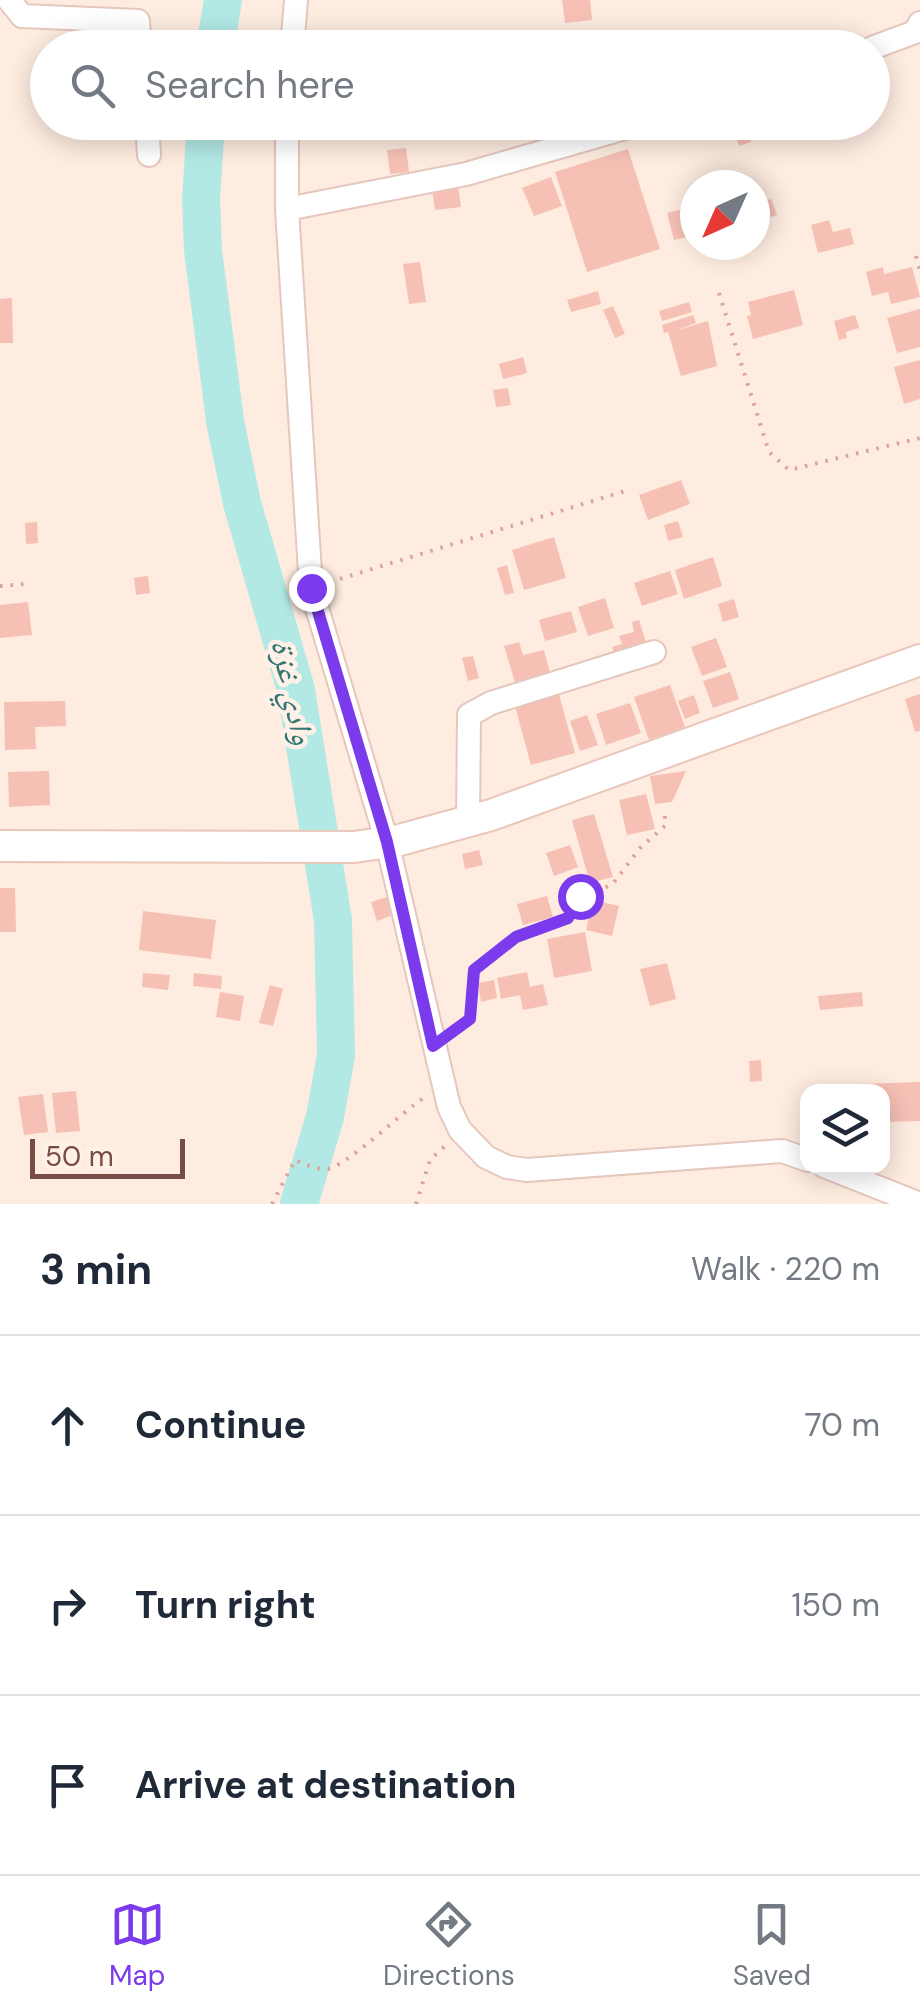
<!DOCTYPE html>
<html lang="en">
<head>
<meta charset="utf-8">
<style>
	:root { --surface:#fff; --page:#f2f2f3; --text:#1f2937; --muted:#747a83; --line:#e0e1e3; --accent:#7c3aed }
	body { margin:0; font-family:"DM Sans","Noto Naskh Arabic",sans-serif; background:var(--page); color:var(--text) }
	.controls { position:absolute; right:30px; bottom:30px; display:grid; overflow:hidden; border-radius:20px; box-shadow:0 5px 25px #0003 }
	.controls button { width:90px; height:90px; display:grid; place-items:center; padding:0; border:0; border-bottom:2px solid var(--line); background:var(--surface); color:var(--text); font:50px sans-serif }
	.compass { position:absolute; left:680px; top:170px; width:90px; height:90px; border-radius:50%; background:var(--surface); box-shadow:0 5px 25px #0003; rotate:225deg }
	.scale { position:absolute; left:30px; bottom:25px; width:155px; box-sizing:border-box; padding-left:10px; border:5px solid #774c45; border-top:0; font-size:28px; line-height:35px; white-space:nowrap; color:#774c45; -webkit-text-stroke:8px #fff1e8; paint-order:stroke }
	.stop { position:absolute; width:30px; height:30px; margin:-22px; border:8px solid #7c3aed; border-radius:50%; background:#fff }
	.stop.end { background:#7c3aed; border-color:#fff; box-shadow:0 2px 10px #0008 }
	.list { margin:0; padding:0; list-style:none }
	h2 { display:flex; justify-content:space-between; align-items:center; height:130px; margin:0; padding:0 40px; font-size:42px }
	h2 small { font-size:32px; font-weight:400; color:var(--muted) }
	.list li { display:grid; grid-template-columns:65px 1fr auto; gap:30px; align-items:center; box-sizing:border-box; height:180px; padding:0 40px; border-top:2px solid var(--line) }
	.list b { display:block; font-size:38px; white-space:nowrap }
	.list em { font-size:32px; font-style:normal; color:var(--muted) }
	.icon { flex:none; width:55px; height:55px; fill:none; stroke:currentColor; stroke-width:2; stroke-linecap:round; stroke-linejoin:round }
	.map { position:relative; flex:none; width:920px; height:1204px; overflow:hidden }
	.search { position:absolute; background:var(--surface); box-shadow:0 5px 25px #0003; left:30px; right:30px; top:30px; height:110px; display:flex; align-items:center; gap:25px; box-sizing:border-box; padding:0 35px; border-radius:55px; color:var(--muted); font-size:38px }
	.sheet { height:670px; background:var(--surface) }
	nav { display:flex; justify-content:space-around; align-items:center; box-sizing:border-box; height:140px; border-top:2px solid var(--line); background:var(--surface); font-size:28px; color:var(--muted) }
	nav a { display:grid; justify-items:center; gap:5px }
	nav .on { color:var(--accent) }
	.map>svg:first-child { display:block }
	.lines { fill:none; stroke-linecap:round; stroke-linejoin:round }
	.river { stroke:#b3e9e5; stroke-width:38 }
	.building { fill:#f6c0b5 }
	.street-casing { stroke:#e5c7be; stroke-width:26 }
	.secondary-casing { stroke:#ebc6bb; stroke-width:34 }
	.path { stroke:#dba398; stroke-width:4; stroke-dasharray:2.5 8; stroke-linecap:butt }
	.street { stroke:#fff; stroke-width:22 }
	.secondary { stroke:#fff; stroke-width:30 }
	.route { stroke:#7c3aed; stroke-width:12 }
	.labels { text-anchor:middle; stroke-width:9; stroke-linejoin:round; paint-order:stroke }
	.water-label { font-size:32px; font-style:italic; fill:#357773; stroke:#fff1e8 }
</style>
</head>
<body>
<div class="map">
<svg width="920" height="1204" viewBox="0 0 920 1204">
	<rect width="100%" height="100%" fill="#feece0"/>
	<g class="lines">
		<!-- river -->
		<path class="river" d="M215,48l8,-48
			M206,122l-5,77 2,51 22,171 17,82 54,187 37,230 3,135 -11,62 -26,87"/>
	</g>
	<!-- building -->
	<path class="building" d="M562,0h28l2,20 -27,3z
		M786,33l2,15h-61l-1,-6z
		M371,122h19l2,13 -19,2z
		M732,122h13l6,20 -12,4z
		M406,148l3,24 -19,2 -3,-24z
		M628,149l32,100 -73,23 -32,-100z
		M551,177l11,29 -28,10 -12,-28z
		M458,186l3,21 -26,3 -3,-21z
		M756,188l4,14 11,-3 6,16 -22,7z
		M695,206v29l-21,5 -7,-27z
		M829,220l4,12 17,-4 4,16 -36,9 -7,-28z
		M420,262l6,40 -17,2 -6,-40z
		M883,267l1,7 28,-7 8,30 -29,7 -3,-12 -16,4 -6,-24z
		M794,290l9,35 -50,14 -6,-23 4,-1 -3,-13z
		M598,291l3,13 -30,8 -4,-12z
		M12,298l1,45h-13v-44z
		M689,302l3,10 -30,9 -3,-10z
		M613,306l12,28 -10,4 -12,-28z
		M920,309v38l-23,6 -10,-35z
		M693,315l3,8 -22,8 34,-10 9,45 -36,10 -13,-44 -4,1 -2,-8z
		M855,315l4,13 -13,4 1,6 -8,2 -5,-19z
		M523,357l4,16 -24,6 -4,-15z
		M920,360v39l-16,5 -10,-37z
		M508,388l3,17 -15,2 -3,-17z
		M681,480l9,24 -42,16 -9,-25z
		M678,521l5,16 -15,4 -4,-16z
		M37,522l1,21 -12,1 -1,-21z
		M554,537l12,41 -42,12 -12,-40z
		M713,557l9,29 -38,13 -9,-29z
		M507,565l7,28 -9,2 -8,-27z
		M670,571l8,23 -36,12 -8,-23z
		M148,576l2,17 -14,2 -2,-17z
		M605,598l9,30 -26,8 -10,-29z
		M734,599l5,18 -16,5 -5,-18z
		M28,602l4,33 -32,3v-33z
		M571,611l6,21 -32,9 -6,-21z
		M639,620l8,26 -32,10 -3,-9 10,-3 -3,-8 15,-4 -2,-10z
		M716,638l11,29 -25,9 -11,-29z
		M519,642l4,13 21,-5 7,27 -35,9 -12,-40z
		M473,656l6,22 -11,3 -6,-23z
		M730,672l9,27 -26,9 -10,-27z
		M670,685l15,42 -36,13 -15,-43z
		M557,687l18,66 -44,12 -18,-66z
		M920,694v37l-5,1 -10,-33z
		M694,695l6,18 -15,6 -7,-18z
		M65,701l1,25 -31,1 1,22 -31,1 -1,-48z
		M630,703l11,30 -35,12 -10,-31z
		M587,715l11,30 -18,6 -10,-30z
		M49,771l1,34 -41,2 -1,-35z
		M686,771l-14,31 -17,2 -5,-28z
		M646,794l9,35 -28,6 -8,-35z
		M594,814l19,63 -23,6 -18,-63z
		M570,845l8,22 -24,9 -8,-23z
		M479,850l4,15 -18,4 -3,-15z
		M0,888h15l1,44h-16z
		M547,896l6,21 -30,8 -6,-21z
		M387,897l6,18 -16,6 -6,-19z
		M593,900l26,6 -7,30 -26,-6z
		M143,911l73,9 -5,39 -72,-9z
		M585,932l7,39 -38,7 -7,-39z
		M667,963l9,36 -26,7 -10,-37z
		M527,972l3,15 13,-3 5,21 -25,5 -3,-15 -19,4 -4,-21z
		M143,973l27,2 -2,15 -26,-3z
		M194,973l28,3 -1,13 -28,-3z
		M494,980l3,18 -16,4 -3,-19z
		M270,985l13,4 -10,37 -14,-3z
		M220,992l24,4 -4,25 -24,-4z
		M862,992l1,14 -43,4 -2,-14z
		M761,1060l1,21 -12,1 -1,-21z
		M920,1082v39l-38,1v-30h-24v-8z
		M76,1091l4,40 -24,2 -4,-40z
		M43,1094l5,38 -24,3 -6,-38z"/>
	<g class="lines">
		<defs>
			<path id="street" d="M9,0l13,16 116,5 2,27
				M292,48l4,-48
				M872,48l43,-16 5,-9
				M147,122l2,33
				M287,122v87l24,379 76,254 62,265 11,23 26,27 21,10 20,3 255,-19 26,9
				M287,209l179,-35 180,-52
				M468,821l1,-106 22,-12 163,-51
				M824,1166l96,38"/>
			<path id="secondary" d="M0,846l354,1 42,-6 95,-26 429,-155"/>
		</defs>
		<!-- street casing -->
		<use href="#street" class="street-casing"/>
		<!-- secondary casing -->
		<use href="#secondary" class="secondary-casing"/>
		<!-- path -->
		<path class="path" d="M916,256l4,15
			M719,293l50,159 20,18 131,-32
			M330,582l295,-91
			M0,586l24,-2
			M453,1031l17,-12 4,-48 42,-34 52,-18 12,-23 32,-11 28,-37 26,-23 -2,-15
			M272,1204l23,-44c10,4 21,10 32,9 19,-2 76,-58 98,-72
			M416,1204l14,-44 17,-16"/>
		<!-- street -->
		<use href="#street" class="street"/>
		<!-- secondary -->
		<use href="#secondary" class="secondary"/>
	</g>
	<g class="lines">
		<!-- route -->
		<path class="route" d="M311,588l76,254 46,204 37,-27 4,-49 42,-33 52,-19 12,-22"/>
	</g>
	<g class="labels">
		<!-- water labels -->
		<g class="water-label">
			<text transform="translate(293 692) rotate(78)" y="11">وادي غزة</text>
		</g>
	</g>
</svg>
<div class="controls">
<button><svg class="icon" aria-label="layers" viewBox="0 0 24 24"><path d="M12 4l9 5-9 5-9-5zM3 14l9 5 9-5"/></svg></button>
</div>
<svg class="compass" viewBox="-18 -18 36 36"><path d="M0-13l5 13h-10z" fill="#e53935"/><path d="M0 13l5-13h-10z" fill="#747a83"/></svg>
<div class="scale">50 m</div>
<div class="stop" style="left:580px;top:896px"></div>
<div class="stop end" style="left:311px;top:588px"></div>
<div class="search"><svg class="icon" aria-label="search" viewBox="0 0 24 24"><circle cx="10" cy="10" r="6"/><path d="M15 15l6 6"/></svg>Search here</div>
</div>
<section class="sheet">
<h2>3 min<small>Walk · 220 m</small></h2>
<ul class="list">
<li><svg class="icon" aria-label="ahead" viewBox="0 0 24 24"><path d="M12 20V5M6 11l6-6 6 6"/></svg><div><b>Continue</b></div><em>70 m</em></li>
<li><svg class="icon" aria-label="right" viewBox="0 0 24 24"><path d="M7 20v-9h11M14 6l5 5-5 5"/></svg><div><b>Turn right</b></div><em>150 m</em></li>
<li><svg class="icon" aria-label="arrive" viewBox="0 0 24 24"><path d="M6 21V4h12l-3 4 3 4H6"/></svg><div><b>Arrive at destination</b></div></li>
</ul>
</section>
<nav>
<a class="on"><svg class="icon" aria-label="map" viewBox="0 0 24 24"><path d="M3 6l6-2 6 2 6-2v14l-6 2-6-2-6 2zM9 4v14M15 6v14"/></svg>Map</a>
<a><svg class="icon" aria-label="directions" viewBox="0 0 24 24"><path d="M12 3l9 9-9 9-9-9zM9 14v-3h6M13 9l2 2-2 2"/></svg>Directions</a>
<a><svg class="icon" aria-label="saved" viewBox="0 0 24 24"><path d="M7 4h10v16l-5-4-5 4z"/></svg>Saved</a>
</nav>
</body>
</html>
